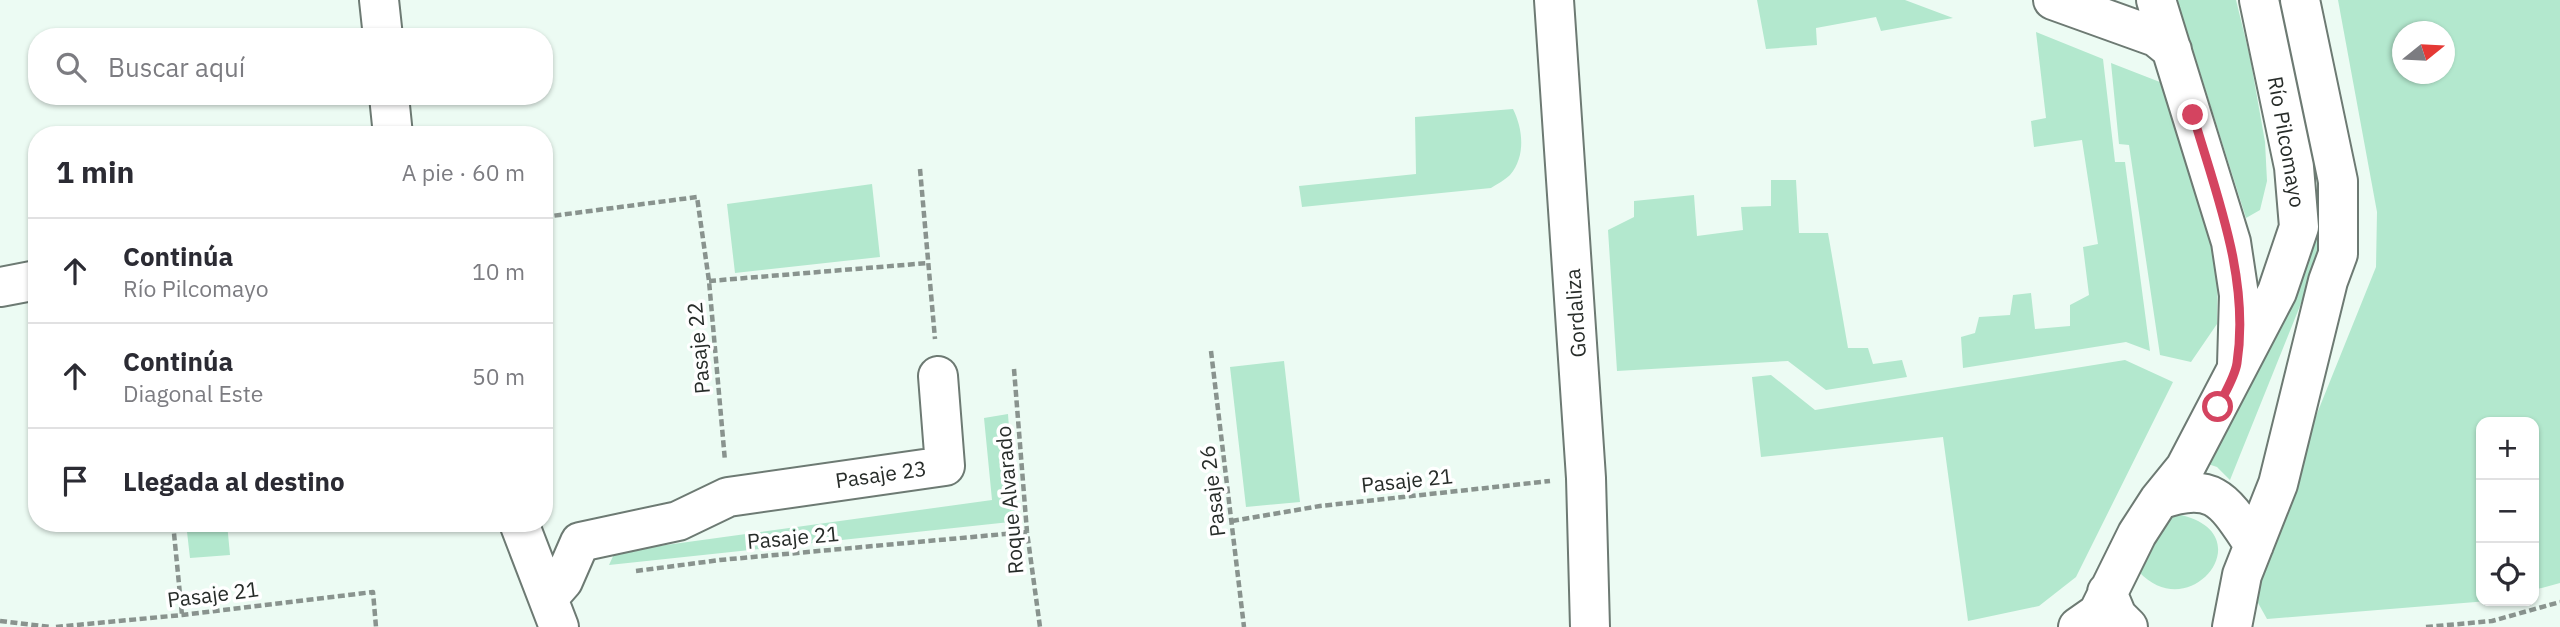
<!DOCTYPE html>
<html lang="es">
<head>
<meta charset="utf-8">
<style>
	:root { --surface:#fff; --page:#f7f7f7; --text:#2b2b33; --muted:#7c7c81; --line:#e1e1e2 }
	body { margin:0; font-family:"IBM Plex Sans",sans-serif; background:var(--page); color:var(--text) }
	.controls { position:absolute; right:21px; bottom:21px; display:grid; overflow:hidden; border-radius:14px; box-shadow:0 2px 5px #0004 }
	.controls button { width:63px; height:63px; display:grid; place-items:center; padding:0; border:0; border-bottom:2px solid var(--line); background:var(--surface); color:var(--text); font:35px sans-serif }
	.compass { position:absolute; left:2392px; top:21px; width:63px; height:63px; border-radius:50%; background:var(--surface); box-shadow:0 2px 5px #0004; rotate:72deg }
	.stop { position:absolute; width:21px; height:21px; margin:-16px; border:5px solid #d44460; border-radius:50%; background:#fff }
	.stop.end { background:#d44460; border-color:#fff; box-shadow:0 2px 7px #0008 }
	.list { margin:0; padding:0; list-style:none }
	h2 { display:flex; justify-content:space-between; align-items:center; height:91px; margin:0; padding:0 28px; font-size:30px }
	h2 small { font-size:23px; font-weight:400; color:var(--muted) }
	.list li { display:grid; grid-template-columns:46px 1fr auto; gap:21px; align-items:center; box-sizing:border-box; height:105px; padding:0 28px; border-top:2px solid var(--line) }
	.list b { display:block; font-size:26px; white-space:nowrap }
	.list p { margin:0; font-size:23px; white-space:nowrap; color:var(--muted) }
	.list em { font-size:23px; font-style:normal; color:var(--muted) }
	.icon { flex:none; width:38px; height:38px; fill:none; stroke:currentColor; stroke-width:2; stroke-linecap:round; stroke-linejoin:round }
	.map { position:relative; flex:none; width:2560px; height:627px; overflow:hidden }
	.search { position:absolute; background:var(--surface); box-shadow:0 2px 5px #0004; left:28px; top:28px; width:525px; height:77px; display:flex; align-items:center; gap:18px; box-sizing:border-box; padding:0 24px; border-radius:28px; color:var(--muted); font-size:26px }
	.panel { position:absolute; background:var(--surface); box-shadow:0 2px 5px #0004; left:28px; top:126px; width:525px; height:406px; border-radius:28px }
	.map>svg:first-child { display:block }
	.green { fill:#b3e8ce; fill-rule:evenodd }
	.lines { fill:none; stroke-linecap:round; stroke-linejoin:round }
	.minor-casing { stroke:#6d7a73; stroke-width:42 }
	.tertiary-casing { stroke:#6d7a73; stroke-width:42 }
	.path { stroke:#89938e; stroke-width:4.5; stroke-dasharray:7 3.5; stroke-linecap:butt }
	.minor { stroke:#fff; stroke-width:38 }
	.tertiary { stroke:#fff; stroke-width:38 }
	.route { stroke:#d44460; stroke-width:9 }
	.labels { text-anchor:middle; stroke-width:7; stroke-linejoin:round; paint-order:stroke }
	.street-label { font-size:21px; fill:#272c29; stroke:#fff }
</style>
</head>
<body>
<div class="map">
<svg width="2560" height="627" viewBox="0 0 2560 627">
	<rect width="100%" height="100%" fill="#ecfbf3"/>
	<!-- green -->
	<path class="green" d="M1757,0h148l48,18 -72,13 -5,-14 -60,11 1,17 -51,4z
		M2177,0h59l14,57 15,85 2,39 -7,29 -14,8z
		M2270,0h10l43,235 -7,31 -86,214 -13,-13 -18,-6 97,-208z
		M2338,0h222v583l-26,7v-168h-53v179h7l-221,18 -19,-34 128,-318 1,-55zM2402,32h42v42h-42z
		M2036,32l67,27 12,103h10l25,189 -24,-9 -163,26 -2,-31 14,-4 4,-16 31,-2 3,-20 18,-2 4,36 35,-3v-21l19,-10 -6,-48 15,-3 -16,-104 -48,7 -3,-26 15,-3z
		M2111,63l54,21 53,187 -1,53 -26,38 -31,-7 -31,-210 -10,-1z
		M1513,109c10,20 13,47 -3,66 -5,5 -13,9 -19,13l-189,19 -3,-21 117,-12 -1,-57z
		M1771,180h25l3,53h29l20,115h20l5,16 29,-4 5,17 -81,13 -38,-29 -171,10 -9,-141 26,-13v-16l60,-6 3,41 46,-6 -2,-23 30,-1z
		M872,184l8,73 -145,16 -8,-69z
		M2125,360l48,22 -97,195 -37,29 -71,15 -25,-184 -182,20 -9,-80 19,-2 44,35z
		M1284,361l16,141 -54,5 -16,-140z
		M1008,414l7,101 -5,7 -401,43 6,-13 377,-52 -8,-82z
		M2181,515c82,19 10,112 -42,57l25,-55z
		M186,523h41l3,32 -40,3z"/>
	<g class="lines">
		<defs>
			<path id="minor" d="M379,0l4,37
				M1554,0l32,478 4,149
				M2053,0l103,37 16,13
				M2156,0l75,242 8,53 -2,70
				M389,96l4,39
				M0,287l37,-7
				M519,523l40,104
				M549,597l14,-16 17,-39 98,-21 50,-24 217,-31 -7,-90"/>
			<path id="tertiary" d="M2159,500c56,-20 66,2 95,45
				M2107,592l10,24 11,11
				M2078,627l20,-14 39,-79 22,-34 26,-32 92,-176 22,-65 -5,-60 -35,-167
				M2232,627l10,-52 36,-91 50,-203 10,-27v-73l-38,-181"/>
		</defs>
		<!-- minor casing -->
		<use href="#minor" class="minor-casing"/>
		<!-- tertiary casing -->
		<use href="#tertiary" class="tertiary-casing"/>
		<!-- path -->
		<path class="path" d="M920,169l15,170
			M544,217l153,-20 12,84 16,180
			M709,281l219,-18
			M1211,351l33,276
			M1014,369l13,163 13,95
			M1232,521l88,-15 230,-25
			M173,523l9,92
			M636,571l84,-11 307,-28
			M0,621l50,6
			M56,627l126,-12 191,-23 3,35
			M2426,627l66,-6 68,-19"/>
		<!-- minor -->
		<use href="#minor" class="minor"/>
		<!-- tertiary -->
		<use href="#tertiary" class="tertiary"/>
	</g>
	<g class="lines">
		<!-- route -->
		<path class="route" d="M2193,115c23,79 57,163 44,248 -2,14 -13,31 -19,44"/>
	</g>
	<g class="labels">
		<!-- street labels -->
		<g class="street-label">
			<text transform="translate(2286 142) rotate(80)" y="7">Río Pilcomayo</text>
			<text transform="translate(1576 313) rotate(-94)" y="7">Gordaliza</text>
			<text transform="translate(699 348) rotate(-95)" y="7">Pasaje 22</text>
			<text transform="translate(881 475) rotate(-8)" y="7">Pasaje 23</text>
			<text transform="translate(1407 481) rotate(-6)" y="7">Pasaje 21</text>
			<text transform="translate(1213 491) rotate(-97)" y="7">Pasaje 26</text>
			<text transform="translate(1010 500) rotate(-95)" y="7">Roque Alvarado</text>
			<text transform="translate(793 538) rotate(-5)" y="7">Pasaje 21</text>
			<text transform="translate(213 595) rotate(-7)" y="7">Pasaje 21</text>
		</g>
	</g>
</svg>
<div class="controls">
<button>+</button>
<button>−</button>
<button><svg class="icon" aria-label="locate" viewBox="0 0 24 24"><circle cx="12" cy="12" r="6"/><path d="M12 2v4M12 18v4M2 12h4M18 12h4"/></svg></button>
</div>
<svg class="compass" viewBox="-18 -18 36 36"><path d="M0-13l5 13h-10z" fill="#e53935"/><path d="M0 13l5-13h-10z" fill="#7c7c81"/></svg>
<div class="stop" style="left:2218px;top:407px"></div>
<div class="stop end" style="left:2193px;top:115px"></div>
<div class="search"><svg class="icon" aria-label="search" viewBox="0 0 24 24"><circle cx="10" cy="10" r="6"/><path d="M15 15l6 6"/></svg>Buscar aquí</div>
<section class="panel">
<h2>1 min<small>A pie · 60 m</small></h2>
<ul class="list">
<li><svg class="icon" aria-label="ahead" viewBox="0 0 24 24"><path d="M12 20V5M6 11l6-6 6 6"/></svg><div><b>Continúa</b><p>Río Pilcomayo</p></div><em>10 m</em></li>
<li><svg class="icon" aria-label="ahead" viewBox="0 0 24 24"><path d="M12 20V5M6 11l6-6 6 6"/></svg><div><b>Continúa</b><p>Diagonal Este</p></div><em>50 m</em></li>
<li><svg class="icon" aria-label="arrive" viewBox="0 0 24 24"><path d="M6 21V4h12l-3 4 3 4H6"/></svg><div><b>Llegada al destino</b></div></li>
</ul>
</section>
</div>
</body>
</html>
